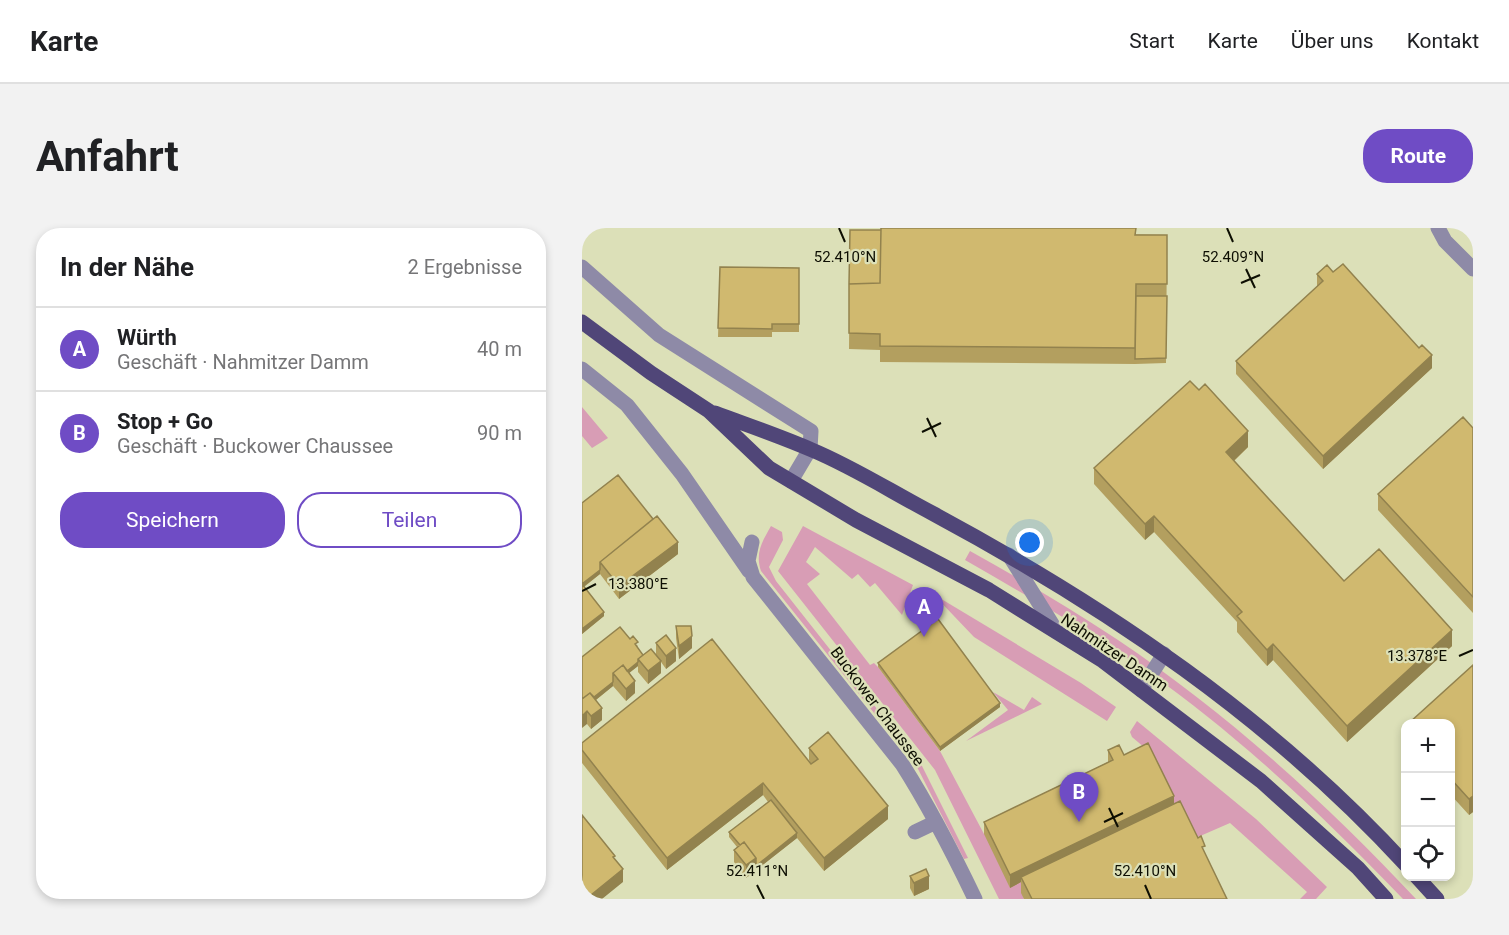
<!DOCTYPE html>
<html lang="de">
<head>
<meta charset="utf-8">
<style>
	:root { --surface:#fff; --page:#f2f2f2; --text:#202124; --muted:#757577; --line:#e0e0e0; --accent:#6f4cc5 }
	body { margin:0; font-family:Roboto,sans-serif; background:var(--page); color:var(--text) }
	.controls { position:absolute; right:18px; bottom:18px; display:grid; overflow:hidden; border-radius:12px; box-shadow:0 3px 9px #0003 }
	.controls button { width:54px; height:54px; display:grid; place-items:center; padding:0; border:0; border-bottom:2px solid var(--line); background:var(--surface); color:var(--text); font:30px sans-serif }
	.you { position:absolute; left:448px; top:315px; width:21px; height:21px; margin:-15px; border:4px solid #fff; border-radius:50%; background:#1a73e8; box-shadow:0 0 0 9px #1a73e833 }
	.badge { display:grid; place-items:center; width:39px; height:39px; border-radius:50%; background:var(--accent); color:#fff; font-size:20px; font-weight:700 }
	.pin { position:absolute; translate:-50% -50px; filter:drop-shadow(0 2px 3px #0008) }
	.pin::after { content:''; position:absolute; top:32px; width:21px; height:18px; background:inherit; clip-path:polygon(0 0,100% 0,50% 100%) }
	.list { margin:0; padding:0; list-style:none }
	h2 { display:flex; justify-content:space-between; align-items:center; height:78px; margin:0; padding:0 24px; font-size:26px }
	h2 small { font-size:20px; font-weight:400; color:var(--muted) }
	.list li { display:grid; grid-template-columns:39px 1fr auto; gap:18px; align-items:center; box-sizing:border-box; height:84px; padding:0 24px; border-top:2px solid var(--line) }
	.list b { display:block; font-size:22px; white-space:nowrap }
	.list p { margin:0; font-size:20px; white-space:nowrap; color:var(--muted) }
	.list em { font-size:20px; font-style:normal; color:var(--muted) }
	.actions { display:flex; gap:12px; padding:18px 24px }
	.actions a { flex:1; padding:14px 0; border:2px solid var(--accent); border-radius:24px; text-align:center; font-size:21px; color:var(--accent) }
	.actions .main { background:var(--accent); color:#fff }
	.icon { flex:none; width:33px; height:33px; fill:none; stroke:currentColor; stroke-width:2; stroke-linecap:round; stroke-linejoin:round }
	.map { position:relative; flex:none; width:891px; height:671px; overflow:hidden; border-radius:24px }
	header { display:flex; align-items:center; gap:36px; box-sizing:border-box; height:84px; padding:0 30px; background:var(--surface); border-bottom:2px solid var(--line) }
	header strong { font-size:28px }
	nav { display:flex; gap:33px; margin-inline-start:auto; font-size:21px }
	.intro { display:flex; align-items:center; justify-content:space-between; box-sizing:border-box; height:144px; padding:0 36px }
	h1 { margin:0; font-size:42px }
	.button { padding:15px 27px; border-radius:24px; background:var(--accent); color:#fff; font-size:21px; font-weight:700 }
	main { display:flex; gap:36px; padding:0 36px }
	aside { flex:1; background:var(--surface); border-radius:24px; box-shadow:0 3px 9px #0003 }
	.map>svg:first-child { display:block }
	.green { fill:#d89db5 }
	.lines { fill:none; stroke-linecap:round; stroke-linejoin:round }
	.minor { stroke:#8e8aa7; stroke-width:15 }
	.major { stroke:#504678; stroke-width:15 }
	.wall { fill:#b39f5f }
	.shaded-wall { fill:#92824e }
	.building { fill:#d0b96f; stroke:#92824e; stroke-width:1.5 }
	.ticks { fill:none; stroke:#0e0f03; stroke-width:2 }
	.labels { text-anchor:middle; stroke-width:4.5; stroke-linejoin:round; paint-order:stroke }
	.street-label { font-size:16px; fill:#0e0f03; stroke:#dce0b8 }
	.ticks-label { font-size:15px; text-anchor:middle; fill:#0e0f03; stroke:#dce0b8; stroke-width:4.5; stroke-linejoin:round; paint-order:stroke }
</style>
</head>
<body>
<header>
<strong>Karte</strong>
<nav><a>Start</a><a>Karte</a><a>Über uns</a><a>Kontakt</a></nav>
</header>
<div class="intro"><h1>Anfahrt</h1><a class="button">Route</a></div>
<main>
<aside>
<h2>In der Nähe<small>2 Ergebnisse</small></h2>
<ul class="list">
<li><span class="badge">A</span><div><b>Würth</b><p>Geschäft · Nahmitzer Damm</p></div><em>40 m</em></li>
<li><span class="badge">B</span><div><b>Stop + Go</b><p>Geschäft · Buckower Chaussee</p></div><em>90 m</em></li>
</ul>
<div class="actions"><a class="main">Speichern</a><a>Teilen</a></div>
</aside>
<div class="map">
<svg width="891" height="671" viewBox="0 0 891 671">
	<rect width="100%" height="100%" fill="#dce0b8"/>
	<!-- green -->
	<path class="green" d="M0,179l26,31 -16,10 -10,-12z
		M189,298l11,6 1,8 -14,27 7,14 146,185 46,92 -4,1 -47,-92 -156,-196c-6,-18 1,-29 10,-45z
		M221,298l110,59 -11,30 -27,-32 -5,4 -12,-13 -6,5 -37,-32 -9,15 14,12 -13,10 63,81 4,-2 4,4 62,84 44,83 161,-86 -13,-11 -2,-5 7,-11 119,98 71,68 -11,12h-16l7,-7 -77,-69 -39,17 -169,53 2,6h-25l-64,-129 -157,-199z
		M388,323c50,28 100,57 148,89 110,74 208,163 298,259h-13c-79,-82 -161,-161 -255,-227 -59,-41 -121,-76 -183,-112z
		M351,366l148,89 35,24 -9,14 -133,-84z
		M411,464l31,18 8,-13 10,7 -76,37 42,-31z"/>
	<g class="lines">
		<!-- minor -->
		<path class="minor" d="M856,0l7,13 28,28
			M0,39l77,68 152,96 -1,18 -19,32
			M0,141l45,36 55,69 67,97
			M170,314l-4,19 5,16 149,187c28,44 51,89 73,135
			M427,327l48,77
			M559,462l23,-36
			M333,604l21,-10"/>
		<!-- major -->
		<path class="major" d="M0,94l69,51 58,38 60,57 87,52 133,70 114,71 158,120 97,87 28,31
			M133,185c32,12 65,23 97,37 41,17 80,42 120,63 175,94 339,205 474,352
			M834,648l21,23"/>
	</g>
	<!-- wall -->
	<path class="wall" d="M268,2l317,5 -1,128 -31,1 -255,-2v-12l-31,-1z
		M138,39l79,1v64h-27v5h-54z
		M751,44l86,76 13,20 -109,101 -87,-95v-13l81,-74v-13z
		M617,162l49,57 -14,14 110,120 108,65 -105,96 -74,-82 -6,6 -30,-34v-10l-83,-90 -9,8 -51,-56v-16z
		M891,200v185l-95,-103v-16z
		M0,275l96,51 -59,45 -19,-25 -16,13 20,29 -22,18z
		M94,398l16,22 -13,11 -3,-21z
		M48,411l8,7 -1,1 6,8h13v-12l20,18 -10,8 -5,-7v11l-13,11 -10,-12v-6l-9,7 6,20 -9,8 -13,-15 -17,14 6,20 -11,9 -4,-5 -5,-67z
		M296,435l122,44 -60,44 -62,-84z
		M891,437v147l-4,3 -19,-21v-71z
		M824,499v18l-2,-1v-16z
		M0,515l229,21 -2,-4v-12l79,71 -64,52 -27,-33 -51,40 -12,-16v-12l3,-3 -8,-10v-5l39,-30 -5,-7 -96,75 -85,-107z
		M526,522l16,5 50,49 31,50 22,45h-203l-3,-6v-11l-11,6 -26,-54v-12l124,-60z
		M328,648l19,13 -15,7 -4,-8z"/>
	<!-- shaded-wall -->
	<path class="shaded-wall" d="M850,127v13l-109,101v-13z
		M666,203v16l-22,21v-16z
		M572,288v16l-9,8v-16z
		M96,314v12l-59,45v-13z
		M18,342v4l-18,14v-4z
		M22,384v4l-22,18v-5z
		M870,402v16l-105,96v-16z
		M110,408v12l-13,11v-13z
		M691,416v16l-6,6v-16z
		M94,420v13l-10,8v-13z
		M79,433v12l-13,11v-13z
		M56,434v4l-19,15 -2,-2z
		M53,453v12l-9,8v-12z
		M31,454v4l-31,25v-4z
		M418,475v4l-60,44v-4z
		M20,480v12l-11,9v-13z
		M5,483v13l-5,4v-12z
		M181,555v12l-96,75v-12z
		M592,568v13l-153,68v5l-11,6v-13z
		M891,568v16l-4,3v-16z
		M306,578v13l-64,52v-13z
		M215,605v5l-51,40v-13l10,-7z
		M41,641v13l-21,17h-16z
		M347,648v13l-15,7v-13z"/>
	<!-- building -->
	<path class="building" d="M299,0h255l-1,7h32v49h-31l-1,64 -255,-2v-12l-31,-1v-49l31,-1z
		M268,2h31l-1,53 -31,1z
		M761,36l76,84 3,-3 10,10 -109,101 -87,-95 87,-80 -6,-7 10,-9 6,7z
		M138,39l79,1v56h-27v5l-54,-1z
		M554,68h31l-1,62 -31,1z
		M608,153l9,9 6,-6 43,47 -22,21 118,129 35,-32 73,81 -105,96 -74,-82 -6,6 -30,-34 5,-4 -88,-96 -9,8 -51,-56z
		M881,189l10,11v169l-95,-103z
		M36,247l35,44 -53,43v8l-18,14v-81z
		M75,288l21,26 -59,44 -19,-24z
		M0,356l22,28 -22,17z
		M356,391l62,84 -60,44 -62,-84z
		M94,398h15l1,10 -13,10z
		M38,399l10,12 3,-3 5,6 -3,2 8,11 -5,4v3l-11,9 -4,-6 -10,8v9l-19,15 -4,-4 -8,6v-42z
		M84,407l10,13 -10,8 -10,-13z
		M130,411l99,125 7,-5 -9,-11 19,-16 60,74 -64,52 -61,-75 -96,75 -85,-108v-7z
		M69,421l10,12 -13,10 -10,-12z
		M41,437l12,16 -9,8 -13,-16z
		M891,437v131l-4,3 -19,-21v-55h-41z
		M8,465l12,15 -11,8 -4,-5 -5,5v-17z
		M566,515l26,53 -164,79 -26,-53 129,-62 -5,-10 11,-5 5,10z
		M189,572l26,33 -41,33v-8l-12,-16 -4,3 -11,-13z
		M598,573l18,37 3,-2 4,10 -3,1 25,52h-195l-11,-22z
		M0,587l33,41 -2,1 10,12 -37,30h-4z
		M162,614l12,16 -10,7 -12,-15z
		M344,641l3,7 -15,7 -4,-7z"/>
	<!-- ticks -->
	<path class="ticks" d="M257,0l6,14M645,0l6,14M664,41l9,19M659,55l19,-8M345,190l9,19M340,204l19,-9M0,363l14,-7M877,428l14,-6M527,580l9,19M522,594l19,-9M175,657l7,14M563,657l6,14"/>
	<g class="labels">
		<!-- street labels -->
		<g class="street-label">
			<text transform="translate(533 424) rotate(34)" y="6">Nahmitzer Damm</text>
			<text transform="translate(296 478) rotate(53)" y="6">Buckower Chaussee</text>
		</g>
	</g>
	<g class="ticks-label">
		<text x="263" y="34">52.410°N</text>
		<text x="651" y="34">52.409°N</text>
		<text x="56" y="361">13.380°E</text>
		<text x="835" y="433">13.378°E</text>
		<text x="175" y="648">52.411°N</text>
		<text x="563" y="648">52.410°N</text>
	</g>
</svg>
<div class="controls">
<button>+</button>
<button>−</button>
<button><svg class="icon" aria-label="locate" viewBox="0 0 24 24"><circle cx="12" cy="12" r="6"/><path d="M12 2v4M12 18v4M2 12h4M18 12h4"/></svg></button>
</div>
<div class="you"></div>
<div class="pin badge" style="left:342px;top:409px">A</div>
<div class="pin badge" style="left:497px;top:594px">B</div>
</div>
</main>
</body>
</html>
